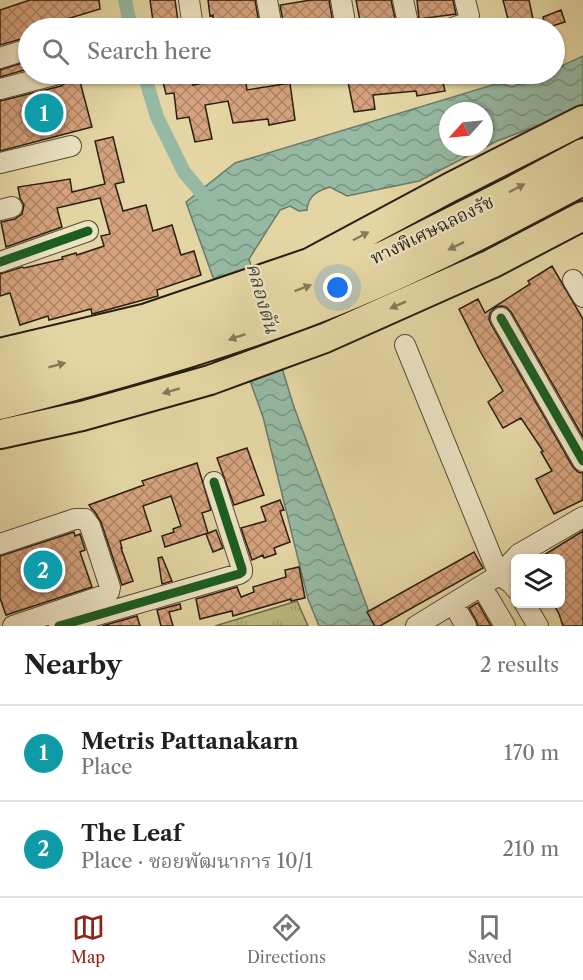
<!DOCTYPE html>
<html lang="en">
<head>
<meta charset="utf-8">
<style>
	:root { --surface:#fff; --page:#f6f6f6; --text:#202124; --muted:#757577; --line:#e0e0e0; --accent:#8f2418 }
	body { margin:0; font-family:"Libre Caslon Text","Noto Serif Thai",serif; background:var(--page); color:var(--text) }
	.controls { position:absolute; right:18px; bottom:18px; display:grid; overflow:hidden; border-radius:9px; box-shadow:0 2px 4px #0004 }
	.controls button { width:54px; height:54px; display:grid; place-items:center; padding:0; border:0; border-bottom:2px solid var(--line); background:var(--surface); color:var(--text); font:30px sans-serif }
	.compass { position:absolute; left:439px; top:102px; width:54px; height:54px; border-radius:50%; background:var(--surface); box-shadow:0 2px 4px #0004; rotate:243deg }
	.you { position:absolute; left:338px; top:288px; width:21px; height:21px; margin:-15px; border:4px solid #fff; border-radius:50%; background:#1a73e8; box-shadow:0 0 0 9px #1a73e833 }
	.badge { display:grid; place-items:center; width:39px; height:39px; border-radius:50%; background:var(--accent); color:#fff; font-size:20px; font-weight:700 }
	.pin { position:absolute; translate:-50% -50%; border:3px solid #fff; box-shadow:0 2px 6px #0006 }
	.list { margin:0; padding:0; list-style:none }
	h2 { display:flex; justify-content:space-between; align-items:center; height:78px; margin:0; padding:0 24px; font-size:26px }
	h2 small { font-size:20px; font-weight:400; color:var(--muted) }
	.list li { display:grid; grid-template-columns:39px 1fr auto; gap:18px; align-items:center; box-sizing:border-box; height:96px; padding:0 24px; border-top:2px solid var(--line) }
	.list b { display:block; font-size:22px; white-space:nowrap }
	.list p { margin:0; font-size:20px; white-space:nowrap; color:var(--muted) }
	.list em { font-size:20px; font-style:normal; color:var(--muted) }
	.icon { flex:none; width:33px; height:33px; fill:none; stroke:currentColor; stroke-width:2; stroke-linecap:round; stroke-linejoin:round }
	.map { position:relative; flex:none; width:583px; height:626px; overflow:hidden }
	.search { position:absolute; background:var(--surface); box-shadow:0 2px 4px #0004; left:18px; right:18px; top:18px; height:66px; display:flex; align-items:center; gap:15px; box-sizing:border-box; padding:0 21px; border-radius:33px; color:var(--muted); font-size:22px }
	.sheet { height:270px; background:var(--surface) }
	nav { display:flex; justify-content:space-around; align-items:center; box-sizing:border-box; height:84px; border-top:2px solid var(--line); background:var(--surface); font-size:16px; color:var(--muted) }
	nav a { display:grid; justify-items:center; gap:3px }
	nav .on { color:var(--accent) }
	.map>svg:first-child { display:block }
	.grass { fill:url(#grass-tufts); stroke:#726c48; stroke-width:1.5 }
	.water { fill:url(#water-waves); stroke:#6a7b69; stroke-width:1.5; fill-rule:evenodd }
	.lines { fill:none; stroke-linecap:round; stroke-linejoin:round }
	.canal { stroke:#96b9a3; stroke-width:14 }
	.building { fill:url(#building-cross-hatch); stroke:#291e11; stroke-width:1.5 }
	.minor-casing { stroke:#584c36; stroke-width:22 }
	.highway-casing { stroke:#291e11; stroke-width:32 }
	.minor { stroke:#ede4c4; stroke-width:20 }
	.highway { stroke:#e4d6a4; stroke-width:28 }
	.cycleway-casing { stroke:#ede4c4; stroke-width:13 }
	.cycleway { stroke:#1b5e20; stroke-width:9 }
	.oneway { fill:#867a5a }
	.labels { text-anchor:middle; stroke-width:4.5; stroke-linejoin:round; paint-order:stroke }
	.street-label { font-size:18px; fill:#291e11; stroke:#ede4c4 }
	.water-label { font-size:20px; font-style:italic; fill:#4a4c3d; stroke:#ede4c4 }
</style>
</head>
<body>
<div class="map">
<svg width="583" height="626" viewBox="0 0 583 626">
	<defs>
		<pattern id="grass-tufts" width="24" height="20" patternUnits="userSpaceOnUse" patternTransform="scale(1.5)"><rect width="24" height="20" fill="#bcbb80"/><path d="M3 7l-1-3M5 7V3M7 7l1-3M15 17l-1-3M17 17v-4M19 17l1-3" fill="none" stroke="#a2a06e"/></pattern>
		<pattern id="water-waves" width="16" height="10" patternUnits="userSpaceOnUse" patternTransform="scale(1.5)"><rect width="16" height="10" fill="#96b9a3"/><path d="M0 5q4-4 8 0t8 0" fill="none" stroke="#7a9683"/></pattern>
		<pattern id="building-cross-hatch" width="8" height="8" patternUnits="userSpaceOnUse" patternTransform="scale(1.5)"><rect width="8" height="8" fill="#d6a37e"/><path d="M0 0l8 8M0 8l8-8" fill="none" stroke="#ae8466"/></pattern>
	</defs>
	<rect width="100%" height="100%" fill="#e4d6a4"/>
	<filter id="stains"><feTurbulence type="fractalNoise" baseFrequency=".00333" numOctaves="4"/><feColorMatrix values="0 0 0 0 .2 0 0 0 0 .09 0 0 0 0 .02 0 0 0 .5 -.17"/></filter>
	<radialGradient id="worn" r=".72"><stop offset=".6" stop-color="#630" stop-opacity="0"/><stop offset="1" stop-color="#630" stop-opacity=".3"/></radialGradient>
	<!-- grass -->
	<path class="grass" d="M297,601l11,25h-93z"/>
	<!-- water -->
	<path class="water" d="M583,56v53l-86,32 -78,40 -72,15 -17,-9c-13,4 -22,9 -23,23l-8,1 -9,-5 -10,4 -31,49 44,145 81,222h-55l-11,-27 -45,-182 -77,-215 49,-39 264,-80 13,4 32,-13h10l1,-5zM448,111h36v36h-36z"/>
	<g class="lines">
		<!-- canal -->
		<path class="canal" d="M125,0l6,28
			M144,74l13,43 27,55 27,32"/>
	</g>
	<!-- building -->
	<path class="building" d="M30,0h69l1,9 -63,19h-9v9l-28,8v-35z
		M150,0h25l4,28h-25z
		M208,0h47l5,28h-46l-1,-13 -3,1z
		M311,0h18l4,23 -21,3v2h-16l-2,-9 -11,2 -3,-16z
		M356,0h35l5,23 -35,3z
		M417,0h36l3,14 -37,5z
		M503,0h26l4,19 -24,4z
		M561,10l4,12 -19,6 -3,-11z
		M28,61v8l-28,8v-7z
		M70,74h8l14,53 -92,24v-50l61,-15 6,-4z
		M161,74h30l2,11 30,-6 22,-2 2,13 43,-7 5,37 -26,5 -1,-6 -35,4 -5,-22 -23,4 7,34 -17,3 -6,-25 -12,2 -3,-26 -8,1z
		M373,74h68l4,17 -28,5 -1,-5 -43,4 2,14 -21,3 -6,-30 26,-3z
		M113,137l11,45 -9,2 8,27 23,-6 7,26 19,-6 9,30 13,-4 7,24 -44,15 1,6 -66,18 -1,-5 -42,11 -1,-4 -28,9 -10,-32 -10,3v-22l22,-7 2,1 39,-9 -1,-2 14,-4 1,2 27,-9 -3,-10 9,-2 -10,-36 -43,10 5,19 -56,20 -5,-25 14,-3 7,-5 2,-9 -4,-7 -2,-11 52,-8 2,13 33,-8 -10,-43z
		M552,266l31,53v118l-72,-125 -5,-5 -4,-1 -6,1 -6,6 -1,6 2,5 82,143 5,5 5,1v27l-29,14 -18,-35 16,-8 -11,-19 2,-1 -22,-33 -18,10 -15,-26 15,-11 -23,-40 -21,-42 19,-10 7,14 45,-29 -2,-3z
		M247,448l17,47 -30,10 -17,-47z
		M197,463l14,47 -9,3 6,20 -43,14 -3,-11 12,-4 -1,-3 8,-3 -10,-30 -28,10 8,25 -31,10 2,7h-1l12,33 -11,4 -21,-63 -6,-10 -4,-4 -2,-3 55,-20 -2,-4z
		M280,500l4,10 -4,1 10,31 -16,6 2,6 -12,4 -1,-3 -11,5 -11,-32 25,-7 -5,-14z
		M216,530l7,18 -10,4 -7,-18z
		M583,531v95h-20l-4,-12 -6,-11h8v-45h-22z
		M74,532l1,4 5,-2 5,16 -5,2 12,35 -86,28 -6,-17v-42z
		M474,552l9,16 -103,58h-5l-8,-14z
		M162,557l10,24 -10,3 -4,-26z
		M299,567l6,31 -14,3v-2l-58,17 -1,-5 -32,8 -4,-20 41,-12 4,10 13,-5 -1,-5 33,-10 -1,-7z
		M477,603h1l13,23h-13l-2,-6 -7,-12z
		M180,604l1,5 -12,3 4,14h-12l-4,-16z
		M137,616l3,10h-38z"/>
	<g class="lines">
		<defs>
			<path id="minor" d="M189,0l4,28
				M267,0l5,28
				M341,0l5,28
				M403,0l6,28
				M452,28l15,-5 2,-7 -4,-16
				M0,58l28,-9
				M0,89l58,-15
				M0,163l71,-17
				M0,210l12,-3
				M0,262l88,-31
				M573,280l10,17
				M501,318l82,143
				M405,345l94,230 12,8 5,6
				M0,544l75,-25h10l5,7 20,61 -1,5 -4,3 -92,31
				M488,597l17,29
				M525,604l13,22
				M459,614l7,12
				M59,626l180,-52 3,-2v-3l-28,-87
				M416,626l83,-51 20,-21 64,-37"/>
			<path id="highway" d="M0,353l147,-35 162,-55 140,-75 134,-68
				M0,380l158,-43 139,-47 90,-36 125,-63 71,-38
				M0,405c102,-25 202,-54 300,-90 98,-36 191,-85 283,-134
				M0,434l82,-18 128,-36 115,-42 166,-74 92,-48"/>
		</defs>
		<!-- minor casing -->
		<use href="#minor" class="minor-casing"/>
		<!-- highway casing -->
		<use href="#highway" class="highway-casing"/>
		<!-- minor -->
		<use href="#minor" class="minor"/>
		<!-- highway -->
		<use href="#highway" class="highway"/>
		<defs>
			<path id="cycleway" d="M0,262l88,-31
				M501,318l82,143
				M59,626l180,-52 3,-2v-3l-28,-87"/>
		</defs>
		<!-- cycleway casing -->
		<use href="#cycleway" class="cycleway-casing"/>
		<!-- cycleway -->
		<use href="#cycleway" class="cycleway"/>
	</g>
	<!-- one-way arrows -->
	<defs><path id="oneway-solid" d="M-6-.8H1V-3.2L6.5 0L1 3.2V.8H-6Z" transform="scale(1.5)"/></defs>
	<g class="oneway">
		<use href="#oneway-solid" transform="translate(517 188) rotate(-28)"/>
		<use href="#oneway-solid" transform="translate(361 236) rotate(-28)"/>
		<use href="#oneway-solid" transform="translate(456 246) rotate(154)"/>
		<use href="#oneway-solid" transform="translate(303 288) rotate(-21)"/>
		<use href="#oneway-solid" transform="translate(398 305) rotate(156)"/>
		<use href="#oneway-solid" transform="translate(237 337) rotate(161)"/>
		<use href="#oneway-solid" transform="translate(57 365) rotate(-15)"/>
		<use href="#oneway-solid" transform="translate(171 391) rotate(164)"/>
	</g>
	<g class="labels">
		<!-- street labels -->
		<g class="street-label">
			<text transform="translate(432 230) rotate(-26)" y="6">ทางพิเศษฉลองรัช</text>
		</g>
		<!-- water labels -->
		<g class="water-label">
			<text transform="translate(263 298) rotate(74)" y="7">คลองตัน</text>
		</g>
	</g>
	<rect width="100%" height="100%" filter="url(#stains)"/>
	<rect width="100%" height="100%" fill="url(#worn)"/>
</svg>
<div class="controls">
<button><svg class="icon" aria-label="layers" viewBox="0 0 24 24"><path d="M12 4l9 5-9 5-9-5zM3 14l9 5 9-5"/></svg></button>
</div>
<svg class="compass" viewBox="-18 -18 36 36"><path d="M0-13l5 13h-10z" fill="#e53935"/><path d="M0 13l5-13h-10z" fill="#757577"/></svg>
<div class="you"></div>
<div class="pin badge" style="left:44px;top:113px;background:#0f9aa8">1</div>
<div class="pin badge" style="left:43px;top:570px;background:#0f9aa8">2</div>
<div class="search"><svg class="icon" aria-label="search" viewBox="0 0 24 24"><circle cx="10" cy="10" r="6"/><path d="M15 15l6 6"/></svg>Search here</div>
</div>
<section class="sheet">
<h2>Nearby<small>2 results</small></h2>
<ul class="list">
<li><span class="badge" style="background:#0f9aa8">1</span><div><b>Metris Pattanakarn</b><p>Place</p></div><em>170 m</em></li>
<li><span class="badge" style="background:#0f9aa8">2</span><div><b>The Leaf</b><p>Place · ซอยพัฒนาการ 10/1</p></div><em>210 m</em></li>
</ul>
</section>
<nav>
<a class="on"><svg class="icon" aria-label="map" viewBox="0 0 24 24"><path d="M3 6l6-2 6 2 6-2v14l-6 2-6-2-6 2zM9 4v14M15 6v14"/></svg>Map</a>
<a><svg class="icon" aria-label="directions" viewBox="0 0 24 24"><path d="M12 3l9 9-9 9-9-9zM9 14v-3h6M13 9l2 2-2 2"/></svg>Directions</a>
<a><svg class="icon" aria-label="saved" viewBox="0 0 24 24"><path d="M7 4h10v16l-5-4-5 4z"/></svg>Saved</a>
</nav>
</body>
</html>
